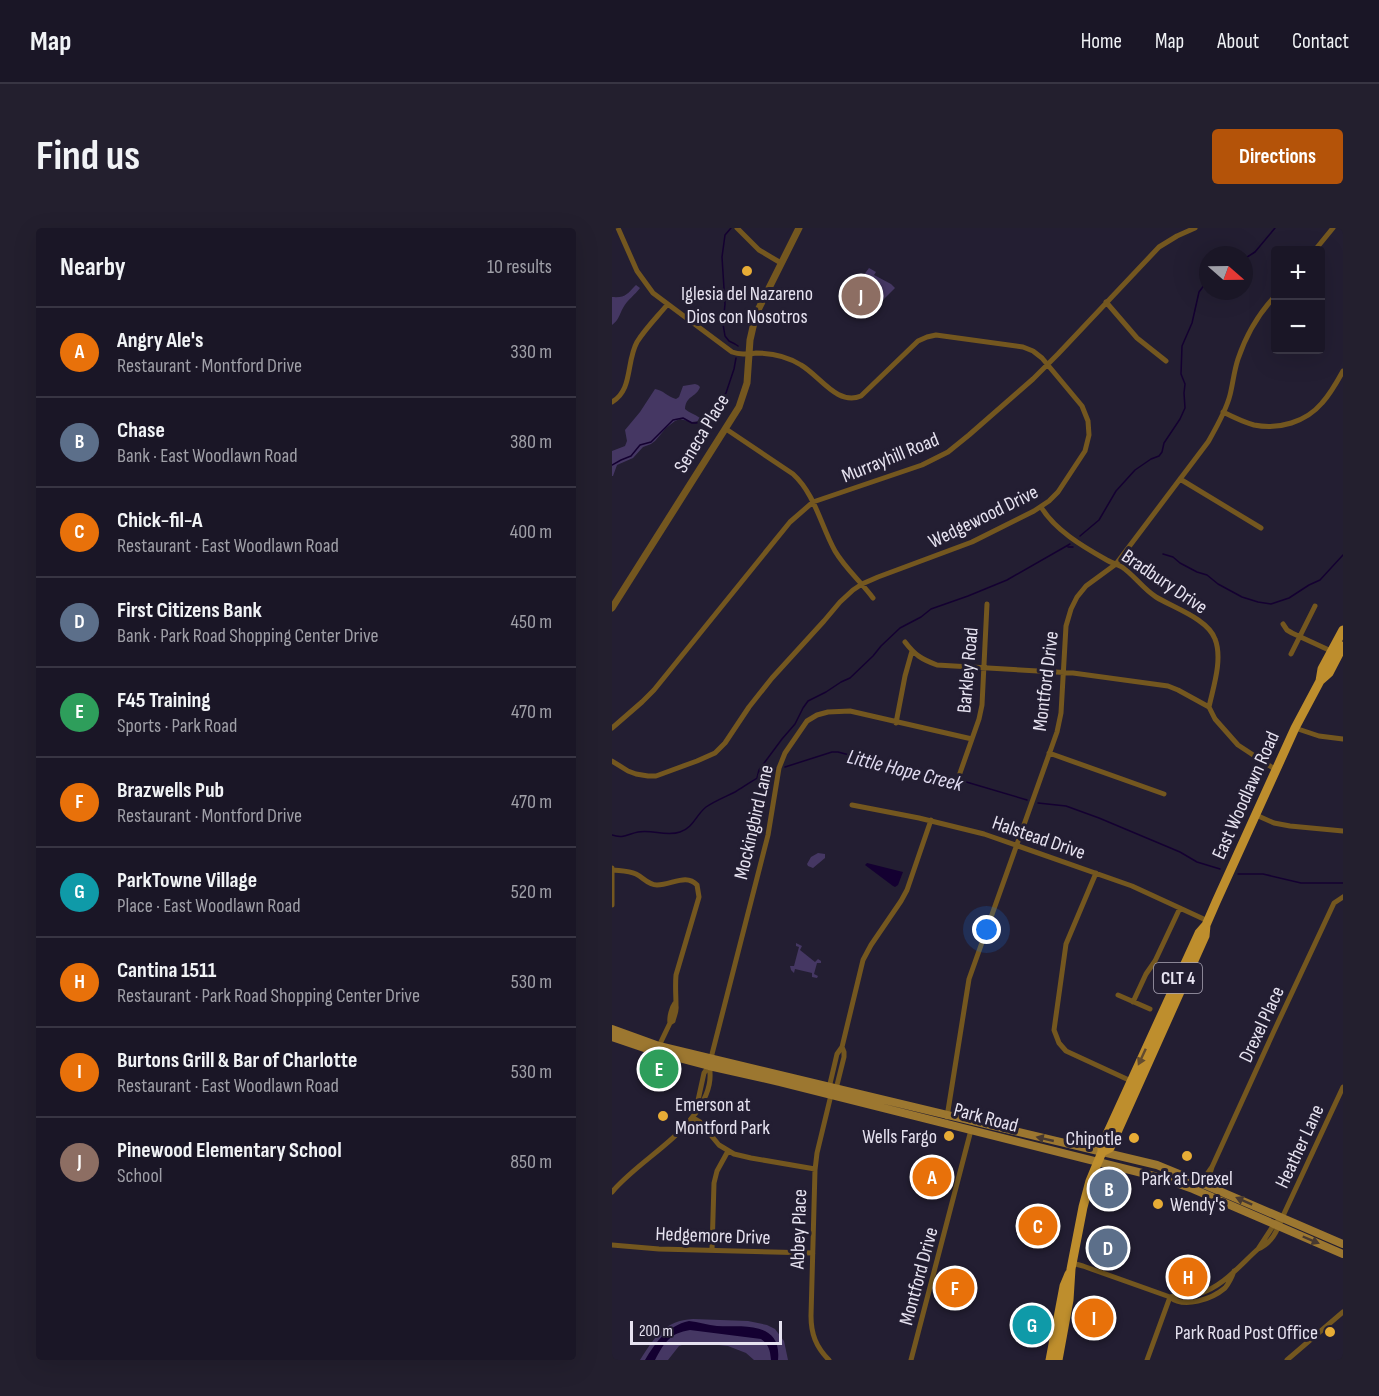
<!DOCTYPE html>
<html lang="en">
<head>
<meta charset="utf-8">
<style>
	:root { --surface:#1a1626; --page:#231f2e; --text:#f1f3f6; --muted:#9f9fa7; --line:#383543; --accent:#b45309 }
	body { margin:0; font-family:"Sofia Sans Condensed",sans-serif; background:var(--page); color:var(--text) }
	.controls { position:absolute; right:18px; top:18px; display:grid; overflow:hidden; border-radius:6px; box-shadow:0 6px 24px #0002 }
	.controls button { width:54px; height:54px; display:grid; place-items:center; padding:0; border:0; border-bottom:2px solid var(--line); background:var(--surface); color:var(--text); font:30px sans-serif }
	.compass { position:absolute; left:587px; top:18px; width:54px; height:54px; border-radius:50%; background:var(--surface); box-shadow:0 6px 24px #0002; rotate:110deg }
	.scale { position:absolute; left:18px; bottom:15px; width:152px; box-sizing:border-box; padding-left:6px; border:3px solid #e6e2f0; border-top:0; font-size:16px; line-height:21px; white-space:nowrap; color:#e6e2f0; -webkit-text-stroke:4px #231e32; paint-order:stroke }
	.you { position:absolute; left:375px; top:702px; width:21px; height:21px; margin:-15px; border:4px solid #fff; border-radius:50%; background:#1a73e8; box-shadow:0 0 0 9px #1a73e833 }
	.badge { display:grid; place-items:center; width:39px; height:39px; border-radius:50%; background:var(--accent); color:#fff; font-size:20px; font-weight:700 }
	.pin { position:absolute; translate:-50% -50%; border:3px solid #fff; box-shadow:0 2px 6px #0006 }
	.list { margin:0; padding:0; list-style:none }
	h2 { display:flex; justify-content:space-between; align-items:center; height:78px; margin:0; padding:0 24px; font-size:26px }
	h2 small { font-size:20px; font-weight:400; color:var(--muted) }
	.list li { display:grid; grid-template-columns:39px 1fr auto; gap:18px; align-items:center; box-sizing:border-box; height:90px; padding:0 24px; border-top:2px solid var(--line) }
	.list b { display:block; font-size:22px; white-space:nowrap }
	.list p { margin:0; font-size:20px; white-space:nowrap; color:var(--muted) }
	.list em { font-size:20px; font-style:normal; color:var(--muted) }
	.map { position:relative; flex:none; width:731px; height:1132px; overflow:hidden; border-radius:6px }
	header { display:flex; align-items:center; gap:36px; box-sizing:border-box; height:84px; padding:0 30px; background:var(--surface); border-bottom:2px solid var(--line) }
	header strong { font-size:28px }
	nav { display:flex; gap:33px; margin-inline-start:auto; font-size:21px }
	.intro { display:flex; align-items:center; justify-content:space-between; box-sizing:border-box; height:144px; padding:0 36px }
	h1 { margin:0; font-size:42px }
	.button { padding:15px 27px; border-radius:6px; background:var(--accent); color:#fff; font-size:21px; font-weight:700 }
	main { display:flex; gap:36px; padding:0 36px }
	aside { flex:1; background:var(--surface); border-radius:6px; box-shadow:0 6px 24px #0002 }
	.map>svg:first-child { display:block }
	.green { fill:#453763 }
	.water { fill:#140031 }
	.lines { fill:none; stroke-linecap:round; stroke-linejoin:round }
	.stream { stroke:#140031; stroke-width:1.5 }
	.minor { stroke:#74571f; stroke-width:5 }
	.tertiary { stroke:#74571f; stroke-width:7 }
	.secondary { stroke:#9c7730; stroke-width:8 }
	.primary { stroke:#be8e2d; stroke-width:9 }
	.oneway { fill:#614b30 }
	.oneway2 { fill:#473931 }
	.poi-dot { fill:#e7ac36; stroke:#231e32; stroke-width:2 }
	.labels { text-anchor:middle; stroke-width:6; stroke-linejoin:round; paint-order:stroke }
	.shield { fill:#231e32; stroke:#aca7b7; stroke-width:1.5 }
	.shield-label { font-size:18px; font-weight:bold; fill:#e6e2f0 }
	.poi-label { font-size:20px; fill:#e6e2f0; stroke:#231e32; text-anchor:end }
	.street-label { font-size:20px; fill:#e6e2f0; stroke:#231e32 }
	.water-label { font-size:21px; font-style:italic; fill:#e0dbf1; stroke:#231e32 }
</style>
</head>
<body>
<header>
<strong>Map</strong>
<nav><a>Home</a><a>Map</a><a>About</a><a>Contact</a></nav>
</header>
<div class="intro"><h1>Find us</h1><a class="button">Directions</a></div>
<main>
<aside>
<h2>Nearby<small>10 results</small></h2>
<ul class="list">
<li><span class="badge" style="background:#e8710a">A</span><div><b>Angry Ale's</b><p>Restaurant · Montford Drive</p></div><em>330 m</em></li>
<li><span class="badge" style="background:#5c6f8a">B</span><div><b>Chase</b><p>Bank · East Woodlawn Road</p></div><em>380 m</em></li>
<li><span class="badge" style="background:#e8710a">C</span><div><b>Chick-fil-A</b><p>Restaurant · East Woodlawn Road</p></div><em>400 m</em></li>
<li><span class="badge" style="background:#5c6f8a">D</span><div><b>First Citizens Bank</b><p>Bank · Park Road Shopping Center Drive</p></div><em>450 m</em></li>
<li><span class="badge" style="background:#2e9e5b">E</span><div><b>F45 Training</b><p>Sports · Park Road</p></div><em>470 m</em></li>
<li><span class="badge" style="background:#e8710a">F</span><div><b>Brazwells Pub</b><p>Restaurant · Montford Drive</p></div><em>470 m</em></li>
<li><span class="badge" style="background:#0f9aa8">G</span><div><b>ParkTowne Village</b><p>Place · East Woodlawn Road</p></div><em>520 m</em></li>
<li><span class="badge" style="background:#e8710a">H</span><div><b>Cantina 1511</b><p>Restaurant · Park Road Shopping Center Drive</p></div><em>530 m</em></li>
<li><span class="badge" style="background:#e8710a">I</span><div><b>Burtons Grill &amp; Bar of Charlotte</b><p>Restaurant · East Woodlawn Road</p></div><em>530 m</em></li>
<li><span class="badge" style="background:#8d6e63">J</span><div><b>Pinewood Elementary School</b><p>School</p></div><em>850 m</em></li>
</ul>
</aside>
<div class="map">
<svg width="731" height="1132" viewBox="0 0 731 1132">
	<rect width="100%" height="100%" fill="#231e32"/>
	<!-- green -->
	<path class="green" d="M257,40l7,4 -2,3 17,9 4,4 -12,12 -5,-1 -6,-6c-5,1 -9,-2 -11,-7l1,-3 -2,-3z
		M24,57l4,3c-5,7 -13,12 -17,20 -4,7 -4,12 -11,17v-28c14,1 15,-3 24,-12z
		M83,156l3,1 2,2c-4,11 -14,8 -15,22 4,4 10,5 15,9l-1,3 -7,1 -12,-3 -5,2 -9,7 -11,13 -4,3 -8,3 -10,11 -16,7 -4,11h-1v-25l13,-5 2,-5 -2,-11 15,-18 15,-23c8,1 13,8 21,10l3,-2 4,-11z
		M206,625l7,1v4l-12,10 -5,-2 -1,-2 4,-7z
		M184,715l6,3 -2,4 15,12 3,-3 3,2v2h-4l-3,11 4,2 -1,2 -5,-1v-4l-17,-4 -1,4 -3,-3 -1,-4h4l5,-19 -3,-1z
		M81,1091l55,2 19,4 8,4 9,12 4,19h-34l-8,-7 -18,-7 -37,-4 -12,4 -11,14h-28c14,-22 25,-40 53,-41z"/>
	<!-- water -->
	<path class="water" d="M255,635l36,9 -5,13 -3,2 -2,-1 -28,-21z
		M77,1093c9,1 19,4 28,5 26,1 65,-5 61,34h-7c-1,-10 -2,-15 -10,-21l-71,-9c-20,3 -26,13 -35,30h-10c11,-18 22,-34 44,-39z"/>
	<g class="lines">
		<!-- stream -->
		<path class="stream" d="M119,0l-6,7 -3,22 3,47 -2,20 2,12 4,5 6,3 3,2
			M632,31l11,-7 20,-24
			M0,237l9,-5 10,-4 9,-11 11,-3 22,-22 10,-2 9,5h4l17,-6 7,-18 6,-6 8,-24 2,-11
			M468,308l19,-16 17,-29 19,-21 16,-11 8,-3 3,-4 2,-9 16,-24 5,-11 -1,-15 1,-9 -4,-10 1,-28 10,-23 7,-31 9,-12
			M456,319h5
			M551,326l10,3 7,6 17,9 10,3 11,9 24,13 16,5 13,2 18,-6 20,-13 11,-5 23,-25
			M173,539l47,-15h6l99,26 26,3 64,19
			M145,550l2,-8 23,-31 13,-15 8,-16 5,-7 18,-9 15,-10 9,-4 23,-22 8,-10 19,-18 21,-11 10,-8 37,-13 39,-16 63,-36
			M426,575l28,3 33,12 81,34 17,10 23,7
			M0,607c11,4 16,-1 26,-3 14,-3 28,5 42,0 13,-4 16,-17 26,-25 9,-6 19,-10 29,-15 13,-8 25,-17 40,-23
			M626,646h25l38,9h42"/>
		<!-- minor -->
		<path class="minor" d="M125,0l22,22 22,13
			M703,22l18,-22
			M494,74l31,36 29,23
			M0,174c21,-12 14,-40 25,-60 8,-13 20,-25 30,-37
			M611,184c10,5 20,10 31,13 25,5 52,-3 68,-22 9,-10 15,-21 21,-32
			M114,201l67,45c22,20 28,52 42,77 10,17 26,31 38,47
			M568,251l81,49
			M429,279c14,23 41,39 64,52 5,3 11,5 17,8 12,8 21,22 34,30 18,11 52,22 59,42 8,20 -2,49 -6,68
			M671,396l4,6 5,3 39,18
			M293,414c10,13 16,17 32,23l136,8 95,13 10,4 31,17 6,12 23,26 38,25
			M679,426l24,-48
			M284,495l9,-47 7,-25
			M0,500l30,-26 12,-12 136,-168 23,-20 109,-37 26,-13 21,-17 64,-56 25,-25 101,-107 18,-11 18,-8
			M683,500l24,8 24,3
			M437,525l115,41
			M0,533l16,10 8,3 12,2h8l41,-15 18,-8 10,-10 24,-36 23,-29 52,-57 16,-19 13,-12 9,-6 16,-7 94,-35 62,-31 15,-10 9,-9 27,-41 4,-16 -1,-14 -6,-15 -40,-48 -9,-7 -10,-4 -87,-12 -9,2 -9,4 -57,55c-24,10 -41,-20 -60,-31 -14,-9 -29,-12 -45,-12 -9,1 -16,2 -24,-1l-79,-59 -16,-22 -19,-43
			M348,545l19,-54 3,-14 5,-101
			M240,577l67,13 65,16 148,52 76,35
			M644,587l18,8 16,3 53,5
			M0,640v37
			M1,642c8,1 16,1 23,4 8,4 12,11 21,11 15,0 29,-12 40,0l2,12 -23,78c-1,11 0,20 0,31 1,5 -2,10 -3,15l-3,2 -12,25
			M484,645l-30,71 -12,86 5,13 7,8 65,30
			M506,767l32,14
			M521,774l13,-28 9,-13 25,-53
			M58,795c-1,-6 2,-16 5,-20
			M230,819l21,-87 8,-15 30,-44 6,-11 24,-70
			M230,819l2,5v5l-8,32 -5,6 -2,-7 8,-34z
			M97,838l-5,7 -9,41c8,-11 16,-27 15,-41 0,-6 0,-9 1,-15l57,-223 11,-67 6,-15 22,-32 10,-6 11,-3 22,-1 122,28
			M335,889l22,-138 88,-247 4,-19 5,-87 5,-17 6,-12 9,-11 30,-22 92,-122c8,-14 18,-31 22,-47 3,-12 4,-24 8,-36 8,-24 21,-46 38,-64
			M81,890l7,4 19,23 15,9 17,4 64,11
			M600,939l62,-136 60,-128 9,-6
			M584,953l9,-4 7,-10 -6,19
			M0,964c24,-28 60,-47 82,-77
			M670,990l61,-131
			M670,990c-5,13 -10,25 -24,31l17,-26z
			M0,1017l47,4 154,4
			M100,1022l2,-67 3,-12 11,-20
			M460,1035l11,3 87,31 -23,63
			M622,1043c-2,6 -5,12 -9,17 -13,11 -41,21 -55,9 9,-2 19,-1 28,-3 25,-7 42,-29 60,-45
			M217,1132c-13,-13 -18,-26 -18,-44l4,-146 2,-17 14,-58
			M299,1132l60,-230
			M675,1132l56,-48"/>
		<!-- tertiary -->
		<path class="tertiary" d="M0,380l127,-201 8,-24 3,-43 6,-26 43,-86"/>
		<!-- secondary -->
		<path class="secondary" d="M0,801l47,17 498,119 39,16 147,63
			M0,809l44,15 53,14 71,16 382,96 31,11 150,65"/>
		<!-- primary -->
		<path class="primary" d="M708,453l9,-8 14,-27
			M490,924l8,-4 95,-212 1,-11 10,-23 79,-174 25,-47 2,-12 21,-39
			M438,1132l14,-74 5,-12
			M446,1132l11,-60 2,-31 12,-62 7,-26 12,-29v-7l97,-212 7,-8"/>
	</g>
	<!-- one-way arrows -->
	<defs><path id="oneway-solid" d="M-6-.8H1V-3.2L6.5 0L1 3.2V.8H-6Z" transform="scale(1.5)"/></defs>
	<use class="oneway" href="#oneway-solid" transform="translate(530 829) rotate(115)"/>
	<g class="oneway2">
		<use href="#oneway-solid" transform="translate(433 911) rotate(-167)"/>
		<use href="#oneway-solid" transform="translate(632 973) rotate(-156)"/>
		<use href="#oneway-solid" transform="translate(699 1012) rotate(23)"/>
	</g>
	<!-- markers -->
	<g class="poi-dot">
		<circle cx="135" cy="43" r="6"/>
		<circle cx="51" cy="888" r="6"/>
		<circle cx="337" cy="908" r="6"/>
		<circle cx="522" cy="910" r="6"/>
		<circle cx="575" cy="928" r="6"/>
		<circle cx="546" cy="976" r="6"/>
		<circle cx="718" cy="1104" r="6"/>
	</g>
	<g class="labels">
		<!-- shield labels -->
		<rect class="shield" x="542" y="735" width="48" height="30" rx="4.5"/>
		<g class="shield-label">
			<text x="566" y="756">CLT 4</text>
		</g>
		<!-- poi labels -->
		<g class="poi-label">
			<text x="135" y="72" text-anchor="middle">Iglesia del Nazareno<tspan x="135" dy="23">Dios con Nosotros</tspan></text>
			<text x="63" y="883" text-anchor="start">Emerson at<tspan x="63" dy="23">Montford Park</tspan></text>
			<text x="325" y="915">Wells Fargo</text>
			<text x="510" y="917">Chipotle</text>
			<text x="575" y="957" text-anchor="middle">Park at Drexel</text>
			<text x="558" y="983" text-anchor="start">Wendy's</text>
			<text x="706" y="1111">Park Road Post Office</text>
		</g>
		<!-- street labels -->
		<g class="street-label">
			<text transform="translate(89 205) rotate(-59)" y="7">Seneca Place</text>
			<text transform="translate(278 229) rotate(-22)" y="7">Murrayhill Road</text>
			<text transform="translate(371 288) rotate(-26)" y="7">Wedgewood Drive</text>
			<text transform="translate(553 353) rotate(34)" y="7">Bradbury Drive</text>
			<text transform="translate(355 442) rotate(-85)" y="7">Barkley Road</text>
			<text transform="translate(433 453) rotate(-83)" y="7">Montford Drive</text>
			<text transform="translate(633 567) rotate(-66)" y="7">East Woodlawn Road</text>
			<text transform="translate(141 594) rotate(-77)" y="7">Mockingbird Lane</text>
			<text transform="translate(427 609) rotate(19)" y="7">Halstead Drive</text>
			<text transform="translate(649 796) rotate(-65)" y="7">Drexel Place</text>
			<text transform="translate(374 889) rotate(15)" y="7">Park Road</text>
			<text transform="translate(687 918) rotate(-65)" y="7">Heather Lane</text>
			<text transform="translate(186 1001) rotate(-88)" y="7">Abbey Place</text>
			<text transform="translate(101 1007) rotate(2)" y="7">Hedgemore Drive</text>
			<text transform="translate(306 1048) rotate(-75)" y="7">Montford Drive</text>
		</g>
		<!-- water labels -->
		<g class="water-label">
			<text transform="translate(293 542) rotate(14)" y="7">Little Hope Creek</text>
		</g>
	</g>
</svg>
<div class="controls">
<button>+</button>
<button>−</button>
</div>
<svg class="compass" viewBox="-18 -18 36 36"><path d="M0-13l5 13h-10z" fill="#e53935"/><path d="M0 13l5-13h-10z" fill="#9f9fa7"/></svg>
<div class="scale">200 m</div>
<div class="you"></div>
<div class="pin badge" style="left:320px;top:949px;background:#e8710a">A</div>
<div class="pin badge" style="left:497px;top:961px;background:#5c6f8a">B</div>
<div class="pin badge" style="left:426px;top:998px;background:#e8710a">C</div>
<div class="pin badge" style="left:496px;top:1020px;background:#5c6f8a">D</div>
<div class="pin badge" style="left:47px;top:841px;background:#2e9e5b">E</div>
<div class="pin badge" style="left:343px;top:1060px;background:#e8710a">F</div>
<div class="pin badge" style="left:420px;top:1097px;background:#0f9aa8">G</div>
<div class="pin badge" style="left:576px;top:1049px;background:#e8710a">H</div>
<div class="pin badge" style="left:482px;top:1090px;background:#e8710a">I</div>
<div class="pin badge" style="left:249px;top:68px;background:#8d6e63">J</div>
</div>
</main>
</body>
</html>
